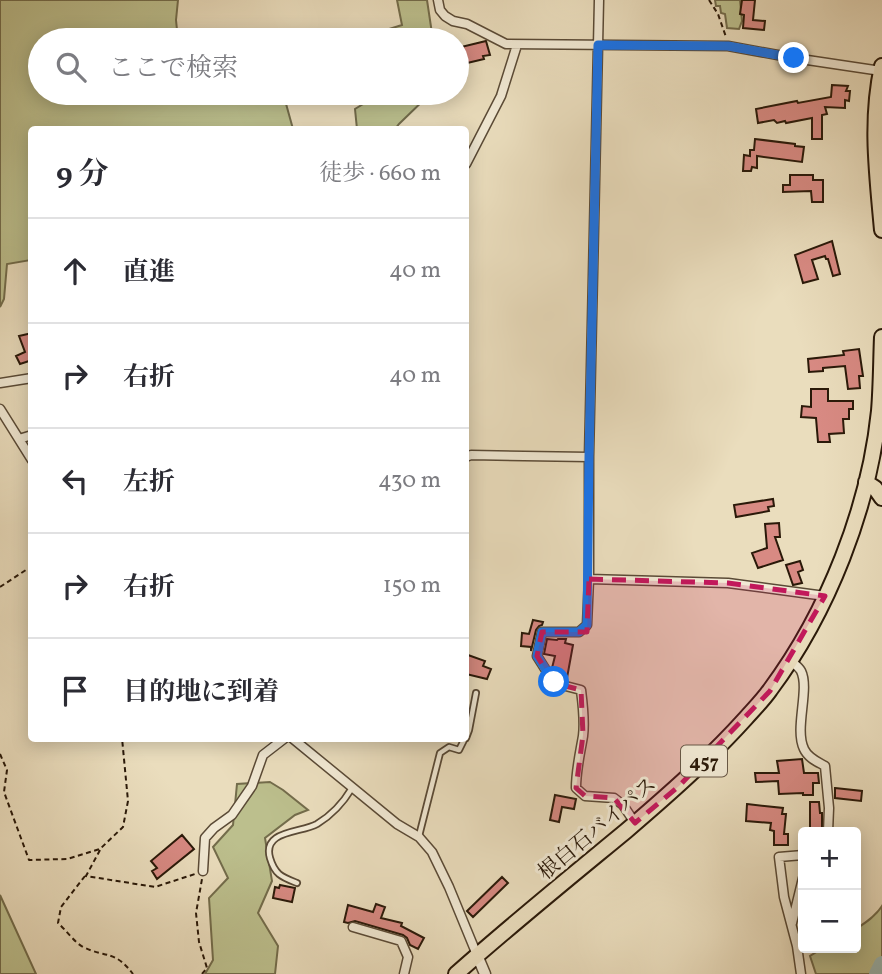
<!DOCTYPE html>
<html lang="ja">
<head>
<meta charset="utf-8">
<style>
	:root { --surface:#fff; --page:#f7f7f7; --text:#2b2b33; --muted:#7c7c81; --line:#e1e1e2 }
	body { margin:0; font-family:Vollkorn,"Noto Serif JP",serif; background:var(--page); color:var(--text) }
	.controls { position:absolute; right:21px; bottom:21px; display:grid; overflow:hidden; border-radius:7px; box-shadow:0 4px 18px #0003 }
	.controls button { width:63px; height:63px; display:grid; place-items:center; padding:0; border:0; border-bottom:2px solid var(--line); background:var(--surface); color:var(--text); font:35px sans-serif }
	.stop { position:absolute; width:21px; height:21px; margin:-16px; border:5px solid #1a73e8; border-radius:50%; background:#fff }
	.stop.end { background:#1a73e8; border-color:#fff; box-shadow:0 2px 7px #0008 }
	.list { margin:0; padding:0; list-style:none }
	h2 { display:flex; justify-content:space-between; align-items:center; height:91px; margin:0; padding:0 28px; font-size:30px }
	h2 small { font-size:23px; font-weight:400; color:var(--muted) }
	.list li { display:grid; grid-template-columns:46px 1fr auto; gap:21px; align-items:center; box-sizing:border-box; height:105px; padding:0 28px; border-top:2px solid var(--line) }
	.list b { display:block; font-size:26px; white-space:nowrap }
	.list em { font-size:23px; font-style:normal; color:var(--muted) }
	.icon { flex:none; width:38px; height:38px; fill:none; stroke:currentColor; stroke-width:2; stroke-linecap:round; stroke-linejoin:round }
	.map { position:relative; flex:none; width:882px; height:974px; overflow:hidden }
	.search { position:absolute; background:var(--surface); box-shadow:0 4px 18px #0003; left:28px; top:28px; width:441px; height:77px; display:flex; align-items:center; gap:18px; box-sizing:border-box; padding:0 24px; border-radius:38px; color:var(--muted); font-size:26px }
	.panel { position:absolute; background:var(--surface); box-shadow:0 4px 18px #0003; left:28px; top:126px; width:441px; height:616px; border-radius:7px }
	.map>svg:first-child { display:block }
	.green { fill:#bcbf8d; stroke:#736c4b; stroke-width:2 }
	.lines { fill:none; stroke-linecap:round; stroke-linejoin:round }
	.river { stroke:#9abab8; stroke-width:16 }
	.building { fill:#d88a83; stroke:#2a1909; stroke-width:2 }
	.service-casing { stroke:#5a4a36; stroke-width:8 }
	.minor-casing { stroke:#5a4a36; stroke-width:11 }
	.tertiary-casing { stroke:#5a4a36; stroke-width:13 }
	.trunk-casing { stroke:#2a1909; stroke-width:18 }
	.path { stroke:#2a1909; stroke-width:2; stroke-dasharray:5 3.5; stroke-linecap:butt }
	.service { stroke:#f1e9d4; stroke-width:4.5 }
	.minor { stroke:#f1e9d4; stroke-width:8 }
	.tertiary { stroke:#f1e9d4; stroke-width:10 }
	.trunk { stroke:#eaddbd; stroke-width:14 }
	.route { stroke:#1a73e8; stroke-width:9 }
	.marked { fill:#c2185b; fill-opacity:0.2; stroke:#c2185b; stroke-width:5; stroke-dasharray:14 9; stroke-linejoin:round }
	.labels { text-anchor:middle; stroke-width:6; stroke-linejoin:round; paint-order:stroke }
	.shield { fill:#f1e9d4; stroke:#665746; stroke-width:2 }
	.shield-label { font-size:19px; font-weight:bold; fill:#2a1909 }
	.street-label { font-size:21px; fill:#2a1909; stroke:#f1e9d4 }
</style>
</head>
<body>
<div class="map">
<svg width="882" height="974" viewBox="0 0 882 974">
	<rect width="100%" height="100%" fill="#eaddbd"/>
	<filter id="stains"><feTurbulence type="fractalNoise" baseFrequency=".00286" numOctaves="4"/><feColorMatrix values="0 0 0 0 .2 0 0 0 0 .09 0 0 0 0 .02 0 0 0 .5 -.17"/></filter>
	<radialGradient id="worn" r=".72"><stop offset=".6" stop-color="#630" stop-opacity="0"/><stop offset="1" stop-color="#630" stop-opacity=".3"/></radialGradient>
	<!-- green -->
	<path class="green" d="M0,0h178l-2,20 2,20h-138v53h143l1,3 30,8 69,-11 10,36 -261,1 -1,130 -24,4 -3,35 -4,8z
		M397,0h30l6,40h-59l2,-7 26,-8z
		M715,0h25l2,21 -3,8 -12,-1 -2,-14 -4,-1 -1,-7h-4z
		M373,93h58l-32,31 -4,5h-38l-2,-20 18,-11z
		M270,782l13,8 25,20 -13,5 -30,23 7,43 -14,32 20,33 -3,28h-70l8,-14 -4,-62 19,-20 -15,-31 20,-22 4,-41z
		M0,895l36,79h-36z
		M882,906v68h-66l-6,-18 13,-8h33v-19c9,-6 20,-13 26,-23z"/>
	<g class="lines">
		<!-- river -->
		<path class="river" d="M877,974l5,-10"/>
	</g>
	<!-- building -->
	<path class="building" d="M742,0h13l-2,20 12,1 -1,9 -21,-2 1,-13 -4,-1z
		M486,41l4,14 -7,1 1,3 -21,5 3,13 -7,2 -2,-10v-21z
		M832,85l16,1 -2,5h4l-1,10 -4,-1v8l-20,-1 2,7 -5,1v24h-10v-21l-26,5 -1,-2 -8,2 -3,-3 -16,3 -2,-14 41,-8 1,2 33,-6z
		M755,139l40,5v2l9,1 -2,15 -45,-6v12l-5,-1 -1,4h-8l1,-16 6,1v-6h4z
		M790,175h23v5h10v22h-11l-1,-11 -28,1v-7h7z
		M832,241l8,33 -7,2 -5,-17h-2l-1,-3 -13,4 6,19 -15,4 -8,-28z
		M32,333v34h-1l-2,-6 -9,3 -4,-8 9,-4 -6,-16z
		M859,349l4,27h-4l1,12 -12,1 -3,-23 -22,2v3l-14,1 -1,-13 36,-4 -1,-4z
		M811,389h17v12h25v8h-4v10h-6l1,14 -15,1 1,8h-12l-2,-24 -15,-1 1,-11 9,1z
		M773,499l1,7 -6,1 1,4 -33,6 -2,-12z
		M779,523l1,14h-5l8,23 -25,8 -6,-15 15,-5 -2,-24z
		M800,561l3,9 -5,2 4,11 -9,2 -7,-20z
		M533,620l10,2 -1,3 -3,1 -3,4 -5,21v-4l-10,-1 1,-13 7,1z
		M547,639l10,1 1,-1h8l-1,4 8,2 -6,33 -10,-2 -5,-8 3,-12 -11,-2z
		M468,655l17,6 -2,5 8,3 -4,10 -21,-5v-12z
		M802,759l2,14h14l1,10h-6v12h-10v-2l-24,1 -1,-13 -22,1 -1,-9h24l-2,-12z
		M835,788l27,3 -1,10 -26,-3z
		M555,795l21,4 -2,10 -12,-2 -3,15 -9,-2z
		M810,802h9l1,11h2v15h-2v2h-10z
		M747,804l36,4 -1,6h4l-2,20h4v11h-14v-14l-4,-1 1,-7 -25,-2z
		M182,835l12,14 -37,30 -5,-8 5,-3 -6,-7z
		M502,877l6,6 -35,34 -6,-6z
		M280,885l15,3 -3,14 -19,-4 2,-11 4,1z
		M376,904l9,3 -4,11 21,5 -1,3 23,12 -6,11 -8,-4 -3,-7 -4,-3 -48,-14 -7,2 -4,-1 4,-17 25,7z"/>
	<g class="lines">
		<defs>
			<path id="service" d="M466,738l3,-8 7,-37
				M419,836l21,-83 9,-6 10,3 6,-12
				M297,883c-15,-6 -22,-8 -27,-25 -8,-28 31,-25 47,-34 15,-9 26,-21 35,-36"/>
			<path id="minor" d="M438,0l2,10 5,6 8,5 14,3 39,20 222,2 66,12 87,13
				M599,0l-10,457v122l139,4 97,13
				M466,164l35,-68 16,-51
				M0,383l32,-5
				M0,409l32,51
				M19,439l13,-4
				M466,457l5,-2 118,2
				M589,579l-2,46 -8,7h-37l-5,24 17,27 27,7c2,16 4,31 2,46 -3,18 -7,34 -7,52l9,8 29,2 9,7 12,18
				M790,660c3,3 9,7 11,11 9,18 -7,58 3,78 4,9 14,13 21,17l4,42 -1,24
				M292,738l105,86 22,13 13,15 17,35 28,68
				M203,871l2,-33 9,-10 18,-13 20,-29 11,-31 22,-17
				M792,923l11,-45
				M353,927l48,14 7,16 -4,17
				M801,974l-4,-28 -13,-49 -5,-40 24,-2"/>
			<path id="tertiary" d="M477,955l8,19"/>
			<path id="trunk" d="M882,66c-12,55 -5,108 0,164
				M866,482l9,6 7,10
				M456,974c55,-49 113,-96 170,-143 42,-36 83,-72 120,-113 8,-9 17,-18 24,-28 58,-78 99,-182 109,-279 2,-24 2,-49 3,-74"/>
		</defs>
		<!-- service casing -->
		<use href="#service" class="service-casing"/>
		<!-- minor casing -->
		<use href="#minor" class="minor-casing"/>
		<!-- tertiary casing -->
		<use href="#tertiary" class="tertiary-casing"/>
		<!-- trunk casing -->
		<use href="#trunk" class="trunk-casing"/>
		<!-- path -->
		<path class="path" d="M709,0l9,14 8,23
			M0,587l32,-21
			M0,754l7,16 -3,22 25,68 38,-1 33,-10 23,-22 5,-26 -6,-63
			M100,850l-14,26 69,11 40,-13
			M85,876l-24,31 -3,16c8,7 16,19 25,24 23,11 32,3 50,27
			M202,974l5,-6 -8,-26 -3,-29 6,-34"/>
		<!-- service -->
		<use href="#service" class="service"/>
		<!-- minor -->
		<use href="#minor" class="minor"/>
		<!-- tertiary -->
		<use href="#tertiary" class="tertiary"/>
		<!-- trunk -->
		<use href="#trunk" class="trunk"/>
	</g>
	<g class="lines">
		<!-- route -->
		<path class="route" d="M554,682l-17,-26 5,-24h37l8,-7 2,-168 9,-412 130,1 66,12"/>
	</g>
	<!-- marked area -->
	<path class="marked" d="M589,579l139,4 97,13 -55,95 -91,95 -44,37 -21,-25 -29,-2 -9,-8 7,-53 -2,-45 -27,-7 -17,-27 5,-24h45z"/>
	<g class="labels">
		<!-- shield labels -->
		<rect class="shield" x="681" y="745.5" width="46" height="31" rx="5"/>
		<g class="shield-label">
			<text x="704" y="768">457</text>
		</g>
		<!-- street labels -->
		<g class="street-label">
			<text transform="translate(597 828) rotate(-40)" y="7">根白石バイパス</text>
		</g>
	</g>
	<rect width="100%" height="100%" filter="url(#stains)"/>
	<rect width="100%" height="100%" fill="url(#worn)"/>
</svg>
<div class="controls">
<button>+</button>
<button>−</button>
</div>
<div class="stop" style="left:554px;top:682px"></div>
<div class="stop end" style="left:794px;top:58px"></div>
<div class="search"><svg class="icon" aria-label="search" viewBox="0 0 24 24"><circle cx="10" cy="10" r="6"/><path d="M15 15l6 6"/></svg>ここで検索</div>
<section class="panel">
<h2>9 分<small>徒歩 · 660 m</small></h2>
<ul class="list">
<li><svg class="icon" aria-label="ahead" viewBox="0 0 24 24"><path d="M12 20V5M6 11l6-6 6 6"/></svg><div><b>直進</b></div><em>40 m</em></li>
<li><svg class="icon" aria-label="right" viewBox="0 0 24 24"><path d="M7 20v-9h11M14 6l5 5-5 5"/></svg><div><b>右折</b></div><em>40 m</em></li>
<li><svg class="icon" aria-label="left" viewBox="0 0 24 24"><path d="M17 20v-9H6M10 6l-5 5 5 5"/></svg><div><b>左折</b></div><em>430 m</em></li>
<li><svg class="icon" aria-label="right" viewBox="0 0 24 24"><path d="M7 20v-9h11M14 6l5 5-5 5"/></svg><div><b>右折</b></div><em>150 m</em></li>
<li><svg class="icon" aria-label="arrive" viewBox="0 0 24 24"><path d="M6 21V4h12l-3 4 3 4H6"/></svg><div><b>目的地に到着</b></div></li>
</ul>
</section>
</div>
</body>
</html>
